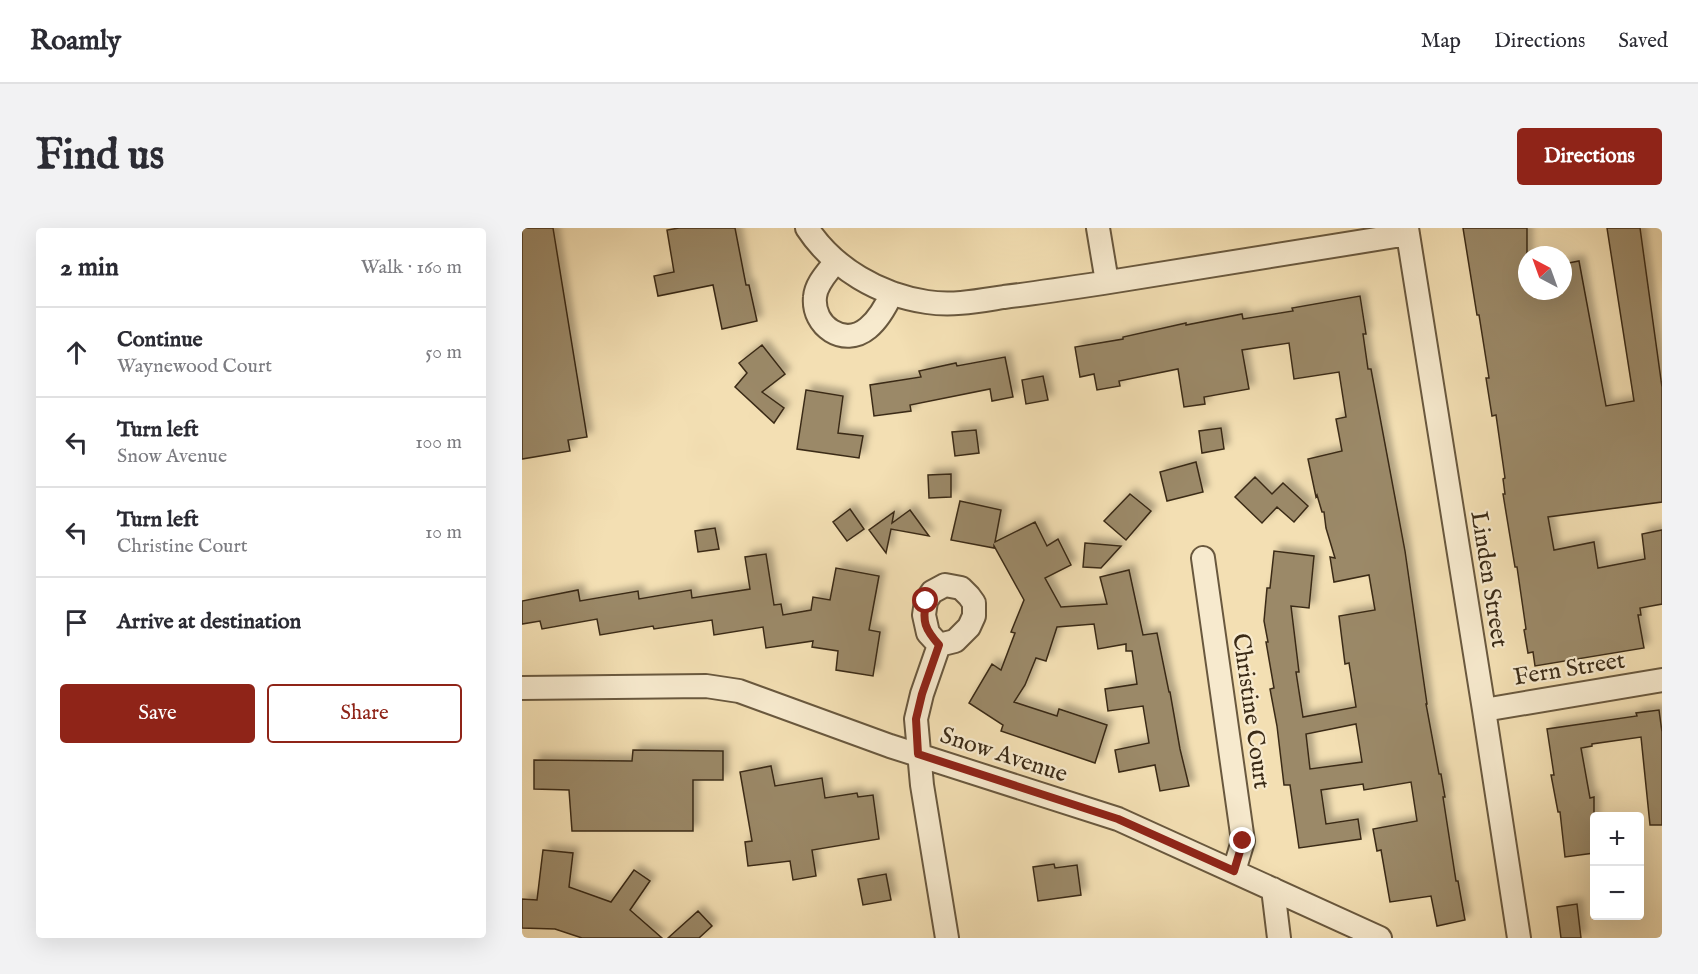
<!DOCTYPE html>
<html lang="en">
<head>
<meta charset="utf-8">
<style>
	:root { --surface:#fff; --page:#f2f2f3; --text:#2b2b33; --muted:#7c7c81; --line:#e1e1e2; --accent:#8f2418 }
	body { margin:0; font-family:"IM FELL English",serif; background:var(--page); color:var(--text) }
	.controls { position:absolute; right:18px; bottom:18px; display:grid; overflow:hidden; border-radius:6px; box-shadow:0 6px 24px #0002 }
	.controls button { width:54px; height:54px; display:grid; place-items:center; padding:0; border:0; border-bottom:2px solid var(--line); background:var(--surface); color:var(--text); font:30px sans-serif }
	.compass { position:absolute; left:996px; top:18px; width:54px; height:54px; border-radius:50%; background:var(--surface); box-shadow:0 6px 24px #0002; rotate:319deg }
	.stop { position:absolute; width:18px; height:18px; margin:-14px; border:4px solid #8f2418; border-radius:50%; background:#fff }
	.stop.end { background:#8f2418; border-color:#fff; box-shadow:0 2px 6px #0008 }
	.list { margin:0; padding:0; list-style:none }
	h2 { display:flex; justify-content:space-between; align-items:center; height:78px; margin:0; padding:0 24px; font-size:26px }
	h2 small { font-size:20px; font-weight:400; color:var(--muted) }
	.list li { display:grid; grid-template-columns:39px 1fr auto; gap:18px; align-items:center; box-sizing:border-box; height:90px; padding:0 24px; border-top:2px solid var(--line) }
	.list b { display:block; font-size:22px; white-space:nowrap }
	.list p { margin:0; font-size:20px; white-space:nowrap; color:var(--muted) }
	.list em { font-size:20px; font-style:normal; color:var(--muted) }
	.actions { display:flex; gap:12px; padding:18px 24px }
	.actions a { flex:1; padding:14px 0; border:2px solid var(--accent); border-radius:6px; text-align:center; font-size:21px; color:var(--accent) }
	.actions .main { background:var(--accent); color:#fff }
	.icon { flex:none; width:33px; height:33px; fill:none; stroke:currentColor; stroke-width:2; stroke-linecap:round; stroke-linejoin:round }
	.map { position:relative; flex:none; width:1140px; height:710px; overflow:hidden; border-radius:6px }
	header { display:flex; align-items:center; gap:36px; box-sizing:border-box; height:84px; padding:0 30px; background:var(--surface); border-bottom:2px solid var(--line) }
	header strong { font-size:28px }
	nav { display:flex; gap:33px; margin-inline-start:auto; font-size:21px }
	.intro { display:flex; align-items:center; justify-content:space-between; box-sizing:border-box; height:144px; padding:0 36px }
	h1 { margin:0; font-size:42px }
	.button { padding:15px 27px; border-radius:6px; background:var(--accent); color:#fff; font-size:21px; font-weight:700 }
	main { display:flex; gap:36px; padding:0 36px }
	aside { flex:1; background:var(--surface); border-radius:6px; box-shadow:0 6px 24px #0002 }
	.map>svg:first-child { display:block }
	.building { fill:#9b8968; stroke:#3b2b17; stroke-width:1.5; fill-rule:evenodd; filter:url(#shadow) }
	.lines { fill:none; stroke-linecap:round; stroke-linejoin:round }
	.minor-casing { stroke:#69583e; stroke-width:26 }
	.minor { stroke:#f7eace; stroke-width:22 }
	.route { stroke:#8f2418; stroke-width:8 }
	.labels { text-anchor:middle; stroke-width:4.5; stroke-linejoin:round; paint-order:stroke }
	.street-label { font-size:24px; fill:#3b2b17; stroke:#f7eace }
</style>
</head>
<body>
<header>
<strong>Roamly</strong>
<nav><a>Map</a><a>Directions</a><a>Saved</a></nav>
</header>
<div class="intro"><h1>Find us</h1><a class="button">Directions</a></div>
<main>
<aside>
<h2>2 min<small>Walk · 160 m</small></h2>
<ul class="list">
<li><svg class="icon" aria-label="ahead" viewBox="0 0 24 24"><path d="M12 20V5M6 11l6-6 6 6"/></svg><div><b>Continue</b><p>Waynewood Court</p></div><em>50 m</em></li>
<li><svg class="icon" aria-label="left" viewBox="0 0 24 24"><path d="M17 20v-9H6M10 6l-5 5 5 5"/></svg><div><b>Turn left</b><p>Snow Avenue</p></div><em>100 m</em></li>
<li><svg class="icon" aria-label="left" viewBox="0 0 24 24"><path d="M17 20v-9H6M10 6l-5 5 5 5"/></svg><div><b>Turn left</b><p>Christine Court</p></div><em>10 m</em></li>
<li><svg class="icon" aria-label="arrive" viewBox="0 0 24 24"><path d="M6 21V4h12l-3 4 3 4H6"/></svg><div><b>Arrive at destination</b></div></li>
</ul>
<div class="actions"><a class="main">Save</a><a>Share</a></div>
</aside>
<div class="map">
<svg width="1140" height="710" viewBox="0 0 1140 710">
	<defs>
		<filter id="shadow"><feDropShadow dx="5.5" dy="-5.5" stdDeviation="3" flood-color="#0004"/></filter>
	</defs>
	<rect width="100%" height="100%" fill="#f3dfb3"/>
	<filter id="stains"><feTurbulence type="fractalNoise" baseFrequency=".00333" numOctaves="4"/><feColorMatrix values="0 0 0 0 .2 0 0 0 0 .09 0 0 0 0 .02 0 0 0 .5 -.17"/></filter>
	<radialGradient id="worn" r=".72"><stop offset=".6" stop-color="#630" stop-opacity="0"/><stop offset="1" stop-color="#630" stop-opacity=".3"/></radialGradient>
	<!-- building -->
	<path class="building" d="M0,0h31l34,209 -19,3 2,11 -48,8z
		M157,0h56l11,57h3l8,36 -35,8 -9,-44 -55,11 -4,-20 20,-4 -7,-42z
		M941,0h64v63h36v-27l16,-3 27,145 28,-5 -27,-173h33l22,159v115l-114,15 6,33 40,-8 4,26 47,-9 -3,-25 20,-4v74l-22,4 1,7h-3l6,33 -109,18 -2,-14 -5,1 -4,-23 2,-1 -9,-62h-2l-12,-73h2l-2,-15 2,-1 -9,-63 -4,1 -6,-38h3l-10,-63h-2z
		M838,68l6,38h-3l5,35h3l34,182 22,153h-1l13,70h2l4,23h-2l13,84h2l7,39 -28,6 -6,-30 -41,6 -9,-52 -4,1 -4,-22 44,-8 -6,-39 -47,8 -1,-6 -42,6 5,34 32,-5 3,20 -62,9 -9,-63h-6l-7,-59 -7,-37 4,-1 -8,-46h2l-4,-21 3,-33h3l4,-37 40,5 -5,52 -18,-2 8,66h-3l7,45 53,-10 -7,-44 -4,1 -6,-48 36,-6 -6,-35 -35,7 -4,-25 5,1 -9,-30 -2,-16h-2l-5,-17 -1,2 -8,-38 34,-8 -6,-32 10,-2 -7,-45 -45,7 -5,-36 -47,7 7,39 -45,8 1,7 -21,3 -6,-38 -59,12 1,5 -23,4 -3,-16 -14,3 -5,-30 48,-8v-2l63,-14v2l56,-11 1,5 50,-8 -1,-3zM834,496l6,38 -52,7 -4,-35z
		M240,117l23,29 -23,18 22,16 -10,15 -39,-36 12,-14 -8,-10z
		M483,129l8,40 -21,4 -2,-12 -80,16 1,6 -37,5 -4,-31 51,-8 -2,-6 37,-8 1,3z
		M521,148l5,24 -22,4 -4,-24z
		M284,162l37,6 -5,37 25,3 -4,22 -62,-9z
		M699,200l3,21 -22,4 -3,-22z
		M454,202l3,23 -24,3 -3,-24z
		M674,234l7,30 -36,9 -7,-29z
		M429,246v23l-22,1 -1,-23z
		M733,249l17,17 11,-11 25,23 -14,16 -17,-15 -15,16 -27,-26z
		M608,266l21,17 -25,29 -22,-19z
		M438,273l41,9 -6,32 40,-20 12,24 11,-7 13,26 -26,13 16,29 46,-3 -7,-27 29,-7 14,65 14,-2 12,59h1l10,57 9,37 -29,5 -5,-26 -36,7 -4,-22 34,-7 -6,-37 -35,5 -3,-22 32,-5 -5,-33h-6v-7l-28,5 -4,-25 -37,3 -11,34 -10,-3 -11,27 -11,17 43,14 2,-7 48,16 -12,38 -94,-32 2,-6 -34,-22 23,-39 9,6 14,-37 -4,-1 13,-32 -30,-54v2l-43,-8z
		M328,281l14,20 -17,12 -14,-19z
		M388,282l19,26 -38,-7 -5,24 -17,-23 25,-18 -2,11z
		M193,300l4,21 -21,3 -3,-21z
		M563,315l36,3 -20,22 -18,-1z
		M244,326l8,51 7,-1 2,11 28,-5 2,-13 17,3 6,-32 43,8 -10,54 11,2 -7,44 -37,-6 2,-19 -26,-4 1,-6 -47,7 -3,-21 -49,8 -2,-15 -58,9 -1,-3 -53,9 -3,-16 -55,10 -2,-8 -18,3v-23l56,-11 2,11 58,-10 1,8 52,-9 1,8 58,-9 -5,-32z
		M1137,482l3,22v93h-12l-9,-88 -49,7v2l-11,2 9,50 4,-1v56l-29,4 -5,-45h-2l-7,-37h3l-7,-46 90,-13 -1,-3z
		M111,522l90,1v29h-30v51h-121l-3,-41 -35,-1v-29l98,1z
		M249,538l4,20 47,-8 3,20 32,-5 1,4 15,-2 6,44 -67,11 4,26 -23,4 -3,-19 -42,5 -3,-24 7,-1 -12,-69z
		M21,622l30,3 -4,34 42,15 23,-32 16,11 -20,29 32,28h-80l-27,-9 -33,-1v-29l15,1z
		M532,636l1,4 22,-3 4,30 -43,6 -5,-34z
		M364,646l5,26 -28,5 -5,-26z
		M1055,676l4,34h-20l-4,-31z
		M176,683l14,15 -13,12h-31z"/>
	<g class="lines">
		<defs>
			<path id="minor" d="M285,0c27,41 73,67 120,74 26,4 51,-1 77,-5 33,-4 66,-9 99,-14 101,-17 203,-33 305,-49
				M576,0l9,54
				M885,0l77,482 35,228
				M314,33c-7,10 -20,22 -21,36 -3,29 29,51 53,31 11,-9 18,-22 24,-35
				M681,330l40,283 -9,30
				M423,357l16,3 8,8 5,7v13l-5,11 -14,14 -16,4 -11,-12 -4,-18 2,-14 6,-9z
				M417,417l-17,49 -6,25 6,66 25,153
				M0,460l184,-2 33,5 151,55 228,73 262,119
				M962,482l178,-30
				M751,661l6,49"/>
		</defs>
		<!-- minor casing -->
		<use href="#minor" class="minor-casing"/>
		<!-- minor -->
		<use href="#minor" class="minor"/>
	</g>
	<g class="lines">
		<!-- route -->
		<path class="route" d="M404,373c-4,21 -1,28 13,44l-17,49 -6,25 2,35 200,65 116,52 9,-30"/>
	</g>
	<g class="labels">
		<!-- street labels -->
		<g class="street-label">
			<text transform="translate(968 351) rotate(81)" y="8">Linden Street</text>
			<text transform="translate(1047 440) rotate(-9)" y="8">Fern Street</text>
			<text transform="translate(730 483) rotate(82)" y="8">Christine Court</text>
			<text transform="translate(482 526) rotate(18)" y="8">Snow Avenue</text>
		</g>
	</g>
	<rect width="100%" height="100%" filter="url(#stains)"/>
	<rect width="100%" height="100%" fill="url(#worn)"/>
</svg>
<div class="controls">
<button>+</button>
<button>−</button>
</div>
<svg class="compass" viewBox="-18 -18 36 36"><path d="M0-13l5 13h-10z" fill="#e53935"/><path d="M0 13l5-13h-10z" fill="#7c7c81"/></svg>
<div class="stop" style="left:404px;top:373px"></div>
<div class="stop end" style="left:721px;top:613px"></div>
</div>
</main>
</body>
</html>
